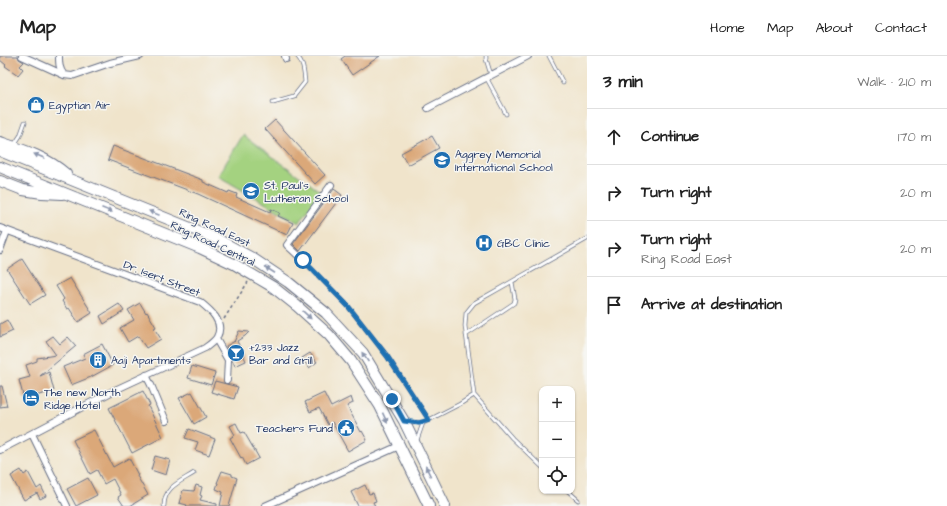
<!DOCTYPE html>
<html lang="en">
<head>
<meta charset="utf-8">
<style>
	:root { --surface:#fff; --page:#f6f6f6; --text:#222; --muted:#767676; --line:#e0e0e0 }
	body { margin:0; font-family:"Architects Daughter",sans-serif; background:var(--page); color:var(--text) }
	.controls { position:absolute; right:12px; bottom:12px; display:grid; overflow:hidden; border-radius:8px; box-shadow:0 1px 3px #0004 }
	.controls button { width:36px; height:36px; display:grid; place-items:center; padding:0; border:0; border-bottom:1px solid var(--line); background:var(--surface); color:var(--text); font:20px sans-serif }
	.stop { position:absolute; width:12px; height:12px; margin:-9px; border:3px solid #1f6fb2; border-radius:50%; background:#fff }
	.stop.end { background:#1f6fb2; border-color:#fff; box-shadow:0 1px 4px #0008 }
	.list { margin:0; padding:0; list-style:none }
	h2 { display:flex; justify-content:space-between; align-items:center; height:52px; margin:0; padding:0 16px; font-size:17px }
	h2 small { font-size:13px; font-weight:400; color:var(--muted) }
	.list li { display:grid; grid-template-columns:26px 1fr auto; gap:12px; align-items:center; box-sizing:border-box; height:56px; padding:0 16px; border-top:1px solid var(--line) }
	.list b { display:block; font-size:15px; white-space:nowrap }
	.list p { margin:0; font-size:13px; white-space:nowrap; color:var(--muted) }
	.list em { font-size:13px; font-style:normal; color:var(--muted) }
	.icon { flex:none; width:22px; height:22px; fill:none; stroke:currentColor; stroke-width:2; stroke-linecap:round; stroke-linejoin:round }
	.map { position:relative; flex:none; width:587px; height:450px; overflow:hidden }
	header { display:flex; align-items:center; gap:24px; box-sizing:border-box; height:56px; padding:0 20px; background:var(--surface); border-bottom:1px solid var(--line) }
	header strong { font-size:19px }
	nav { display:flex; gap:22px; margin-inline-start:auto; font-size:14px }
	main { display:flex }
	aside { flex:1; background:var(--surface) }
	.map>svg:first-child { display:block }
	.grass { fill:#a4d280; stroke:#60806f }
	.building { fill:#dba879 }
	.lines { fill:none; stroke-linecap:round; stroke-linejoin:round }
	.service-casing { stroke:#666e84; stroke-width:4.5 }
	.minor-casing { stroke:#666e84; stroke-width:8 }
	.primary-casing { stroke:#666e84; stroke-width:12 }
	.path { stroke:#666e84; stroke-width:1.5; stroke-dasharray:3 3; stroke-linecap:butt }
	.service { stroke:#fff; stroke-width:3 }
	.minor { stroke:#fff; stroke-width:6 }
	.primary { stroke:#fff; stroke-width:10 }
	.oneway { fill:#8d97ae }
	.route { stroke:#1f6fb2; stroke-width:5 }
	.labels { text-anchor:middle; stroke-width:3; stroke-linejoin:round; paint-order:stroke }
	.poi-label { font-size:11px; fill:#1b2f5e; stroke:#f6f6f2; text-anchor:start }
	.street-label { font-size:11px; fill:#1b2f5e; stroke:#f6f6f2 }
</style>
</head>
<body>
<header>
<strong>Map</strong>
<nav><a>Home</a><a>Map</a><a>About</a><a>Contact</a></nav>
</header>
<main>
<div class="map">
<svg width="587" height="450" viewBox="0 0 587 450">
	<rect width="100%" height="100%" fill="#f6f6f2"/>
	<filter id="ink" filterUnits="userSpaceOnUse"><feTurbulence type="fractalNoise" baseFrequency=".025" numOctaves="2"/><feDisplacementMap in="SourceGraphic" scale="8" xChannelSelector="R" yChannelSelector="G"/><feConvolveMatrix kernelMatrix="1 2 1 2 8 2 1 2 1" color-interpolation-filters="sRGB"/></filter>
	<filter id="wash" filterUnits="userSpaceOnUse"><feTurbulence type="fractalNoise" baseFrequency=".012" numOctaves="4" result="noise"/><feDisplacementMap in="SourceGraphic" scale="16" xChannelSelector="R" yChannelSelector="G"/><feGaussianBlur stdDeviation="0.9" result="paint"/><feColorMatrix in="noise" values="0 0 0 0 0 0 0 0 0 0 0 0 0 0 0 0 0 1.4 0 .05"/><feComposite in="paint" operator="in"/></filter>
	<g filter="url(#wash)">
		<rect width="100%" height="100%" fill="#f0e4cb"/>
		<!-- grass -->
		<path class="grass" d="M243,79l78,57 -22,31 -81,-47z"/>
		<g id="blocks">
			<!-- building -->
			<path class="building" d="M0,0h18l1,3 5,3 -4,4 3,3 -5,6 -13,-9 1,-1 -6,-5z
				M345,0h35l-28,19 -11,-16z
				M275,64l50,55 -10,9 -50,-55z
				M432,80l7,12 -31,17 -7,-12z
				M113,90l90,34v2l25,11 1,-2 8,3 -1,3 34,15 1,-3 9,4 -2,3 15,7 -6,12 -89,-41 -90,-34z
				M334,133l8,6 -42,56 -7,-7z
				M22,203l23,36 -15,9 -23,-35z
				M70,222l22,35 -14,9 -9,-14 -2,1 -5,-8 2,-2 -8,-13z
				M140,247l6,10 1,-1 9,15 -2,1 7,11 -15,9 -8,-12 -10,6 -8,-14 14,-8 -6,-10z
				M119,248l5,7 -20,13 -4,-8z
				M7,264l6,11 -13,6v-13z
				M239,275l10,1 -4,4 -8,5 9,20 -11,5 -9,-20 9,-5 -1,1z
				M53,280l7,8 8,-7 8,9 -36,30 9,-4 5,19 -30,8 -5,-19 11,-3 -4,-12 11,-4v-3l19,-3 -10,-14z
				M102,288l11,21 -22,12 -20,8 -8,-18 22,-9 -2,-4z
				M310,297l7,9 -8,6 -7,-10z
				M192,310l23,7 -4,12 -23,-7z
				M215,325l23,6 -4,12 -23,-7z
				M0,330h2l5,20 -7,1z
				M143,335l7,14 -2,1 15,31 -31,16 -23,-45z
				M192,336l14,25 -12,7 -15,-26z
				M324,337l7,14 20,-10 2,6 -6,3 14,26 1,-1 5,9 -19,11 -16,-29 -4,3 -9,-17 -9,4 -5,-10z
				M236,367l5,10 3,-1 15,26 -13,7 -4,-8 -1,1 -11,-20 5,-3 -5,-9z
				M189,373l26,10 -6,16 -14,-5 3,-8 -13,-4z
				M94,374l19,37 16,-9 9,17 -1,1 11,19 -18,11h-6l-6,-9 3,-2 -8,-16 -9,5 -7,-14 -7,4 -17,-34z
				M155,400l15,4 -4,15 -15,-5z
				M21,414l3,5 4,-3 9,17 4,-3 5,10 -6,3 -3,-6 -13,7 -13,-24z
				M222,415l10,3v2l5,2 -8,28h-9l3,-14 -7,-3 2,-6h-1z
				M88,422l9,17 -21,11 -9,-17z
				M196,429l6,2 -2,8 2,1 -2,4 17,4v2h-31l1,-1 -8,-2 4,-13 11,1z
				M365,429l4,9 4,-1 3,8 -3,1 2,4h-17l-7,-14z"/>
		</g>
	</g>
	<g filter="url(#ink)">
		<use href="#blocks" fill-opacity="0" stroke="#666e84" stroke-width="1"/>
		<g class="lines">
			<defs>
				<path id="service" d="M486,0v3l5,16
					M549,0l14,27
					M486,21l20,37
					M273,46l21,-6 11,-14c-1,-8 -1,-19 -8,-26
					M14,89l6,-9 5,-14
					M303,204l45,46 39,50 42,64
					M466,279l48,-32 1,-4 -3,-17
					M474,339l38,43 30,29
					M407,366l16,1 37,-19 14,-9 -9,-69 1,-13 8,-10 113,-64
					M417,384l6,-17
					M568,435l10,9
					M164,450c0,-19 16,-24 30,-33"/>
				<path id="minor" d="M22,0l42,19
					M59,0c0,7 0,13 5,19l8,1 38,-13 30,-7
					M285,0l1,3
					M428,52l100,-52
					M0,172l200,74c10,8 25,20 17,35 -2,4 -8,8 -12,11l-90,42 -115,60
					M0,194l7,-19
					M303,204l-16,-15 44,-60
					M216,283l12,21 -1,20
					M146,319l5,10 15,36
					M32,378l35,72
					M265,450l134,-60"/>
				<path id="primary" d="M0,86c24,8 47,15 66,32
					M0,95l215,87 37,20 36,24 38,31 37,40 41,68 41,85
					M0,111l200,81 34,16 39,23 24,19 32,29 22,26 29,45 49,100
					M0,125l23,9 19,3 20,1"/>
			</defs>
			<!-- service casing -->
			<use href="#service" class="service-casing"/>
			<!-- minor casing -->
			<use href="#minor" class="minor-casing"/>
			<!-- primary casing -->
			<use href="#primary" class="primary-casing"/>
			<!-- path -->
			<path class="path" d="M224,263l24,-37"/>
			<!-- service -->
			<use href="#service" class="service"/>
			<!-- minor -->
			<use href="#minor" class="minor"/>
			<!-- primary -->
			<use href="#primary" class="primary"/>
		</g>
		<!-- one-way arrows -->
		<defs><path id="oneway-solid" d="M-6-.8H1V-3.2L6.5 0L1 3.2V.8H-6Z"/></defs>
		<g class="oneway">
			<use href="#oneway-solid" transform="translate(39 100) rotate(-157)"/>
			<use href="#oneway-solid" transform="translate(107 154) rotate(22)"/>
			<use href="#oneway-solid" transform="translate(154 157) rotate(-158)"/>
			<use href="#oneway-solid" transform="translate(270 214) rotate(-147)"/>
			<use href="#oneway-solid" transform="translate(307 259) rotate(43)"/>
			<use href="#oneway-solid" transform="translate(365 301) rotate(-124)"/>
			<use href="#oneway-solid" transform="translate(385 362) rotate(65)"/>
			<use href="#oneway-solid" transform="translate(428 415) rotate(-116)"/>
		</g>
	</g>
	<g class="lines" filter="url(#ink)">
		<!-- route -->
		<path class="route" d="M303,204l45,46 39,50 42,64 -10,3 -15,-2 -12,-22"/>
	</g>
	<!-- icons -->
	<defs>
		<symbol id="shop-disc" viewBox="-11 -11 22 22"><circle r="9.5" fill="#1f6fb2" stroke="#f6f6f2"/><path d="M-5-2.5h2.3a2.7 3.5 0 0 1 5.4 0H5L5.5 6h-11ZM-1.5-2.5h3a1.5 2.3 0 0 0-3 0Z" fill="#fff"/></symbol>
		<symbol id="school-disc" viewBox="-11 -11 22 22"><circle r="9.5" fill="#1f6fb2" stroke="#f6f6f2"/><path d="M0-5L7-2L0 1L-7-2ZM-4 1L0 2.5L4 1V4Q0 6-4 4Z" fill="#fff"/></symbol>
		<symbol id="hospital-disc" viewBox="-11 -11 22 22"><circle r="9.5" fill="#1f6fb2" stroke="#f6f6f2"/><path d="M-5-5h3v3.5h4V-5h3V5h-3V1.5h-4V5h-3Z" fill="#fff"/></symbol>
		<symbol id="bar-disc" viewBox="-11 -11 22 22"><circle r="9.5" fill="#1f6fb2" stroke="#f6f6f2"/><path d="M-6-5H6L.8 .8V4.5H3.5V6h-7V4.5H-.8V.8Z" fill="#fff"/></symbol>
		<symbol id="building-disc" viewBox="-11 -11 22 22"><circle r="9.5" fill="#1f6fb2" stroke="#f6f6f2"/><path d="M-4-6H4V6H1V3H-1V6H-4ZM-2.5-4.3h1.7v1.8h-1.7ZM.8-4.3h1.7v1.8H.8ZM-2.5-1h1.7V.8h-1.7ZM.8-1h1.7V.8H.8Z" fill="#fff"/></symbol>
		<symbol id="hotel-disc" viewBox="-11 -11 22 22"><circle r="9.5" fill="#1f6fb2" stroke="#f6f6f2"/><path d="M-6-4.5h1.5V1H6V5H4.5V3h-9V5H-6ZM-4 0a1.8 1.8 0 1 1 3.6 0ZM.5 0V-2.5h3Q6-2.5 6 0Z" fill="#fff"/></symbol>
		<symbol id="civic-disc" viewBox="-11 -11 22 22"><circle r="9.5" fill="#1f6fb2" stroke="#f6f6f2"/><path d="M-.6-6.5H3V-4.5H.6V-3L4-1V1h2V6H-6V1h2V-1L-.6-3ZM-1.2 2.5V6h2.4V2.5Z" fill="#fff"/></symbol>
	</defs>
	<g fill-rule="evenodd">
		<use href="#shop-disc" x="26" y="39" width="20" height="20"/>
		<use href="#school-disc" x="432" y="94" width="20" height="20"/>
		<use href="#school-disc" x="241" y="125" width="20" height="20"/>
		<use href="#hospital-disc" x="474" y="177" width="20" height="20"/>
		<use href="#bar-disc" x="226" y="287" width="20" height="20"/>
		<use href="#building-disc" x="88" y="294" width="20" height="20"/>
		<use href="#hotel-disc" x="21" y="332" width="20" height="20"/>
		<use href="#civic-disc" x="336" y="362" width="20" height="20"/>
	</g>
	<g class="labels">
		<!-- poi labels -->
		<g class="poi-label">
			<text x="49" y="53">Egyptian Air</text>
			<text x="455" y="102">Aggrey Memorial<tspan x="455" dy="13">International School</tspan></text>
			<text x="264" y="133">St. Paul's<tspan x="264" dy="13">Lutheran School</tspan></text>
			<text x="497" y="191">GBC Clinic</text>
			<text x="249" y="295">+233 Jazz<tspan x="249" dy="13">Bar and Grill</tspan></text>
			<text x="111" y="308">Aaji Apartments</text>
			<text x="44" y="340">The new North<tspan x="44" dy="13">Ridge Hotel</tspan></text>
			<text x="333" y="376" text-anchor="end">Teachers Fund</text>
		</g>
		<!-- street labels -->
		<g class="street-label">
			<text transform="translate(215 171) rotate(25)" y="4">Ring Road East</text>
			<text transform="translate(213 187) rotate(25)" y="4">Ring Road Central</text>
			<text transform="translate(162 222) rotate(21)" y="4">Dr. Isert Street</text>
		</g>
	</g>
</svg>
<div class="controls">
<button>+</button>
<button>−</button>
<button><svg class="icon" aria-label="locate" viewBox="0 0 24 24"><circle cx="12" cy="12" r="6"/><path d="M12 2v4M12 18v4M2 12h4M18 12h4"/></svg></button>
</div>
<div class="stop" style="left:303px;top:204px"></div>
<div class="stop end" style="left:392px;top:343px"></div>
</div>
<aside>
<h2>3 min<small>Walk · 210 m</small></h2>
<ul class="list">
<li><svg class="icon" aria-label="ahead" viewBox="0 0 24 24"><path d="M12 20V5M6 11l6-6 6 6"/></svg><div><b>Continue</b></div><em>170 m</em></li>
<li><svg class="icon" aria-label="right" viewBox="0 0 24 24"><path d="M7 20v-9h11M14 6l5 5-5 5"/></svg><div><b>Turn right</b></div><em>20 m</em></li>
<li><svg class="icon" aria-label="right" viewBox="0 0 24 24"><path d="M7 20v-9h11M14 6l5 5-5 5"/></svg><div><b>Turn right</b><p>Ring Road East</p></div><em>20 m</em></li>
<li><svg class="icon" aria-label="arrive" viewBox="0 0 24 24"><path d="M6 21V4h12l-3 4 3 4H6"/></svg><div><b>Arrive at destination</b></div></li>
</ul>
</aside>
</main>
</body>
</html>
